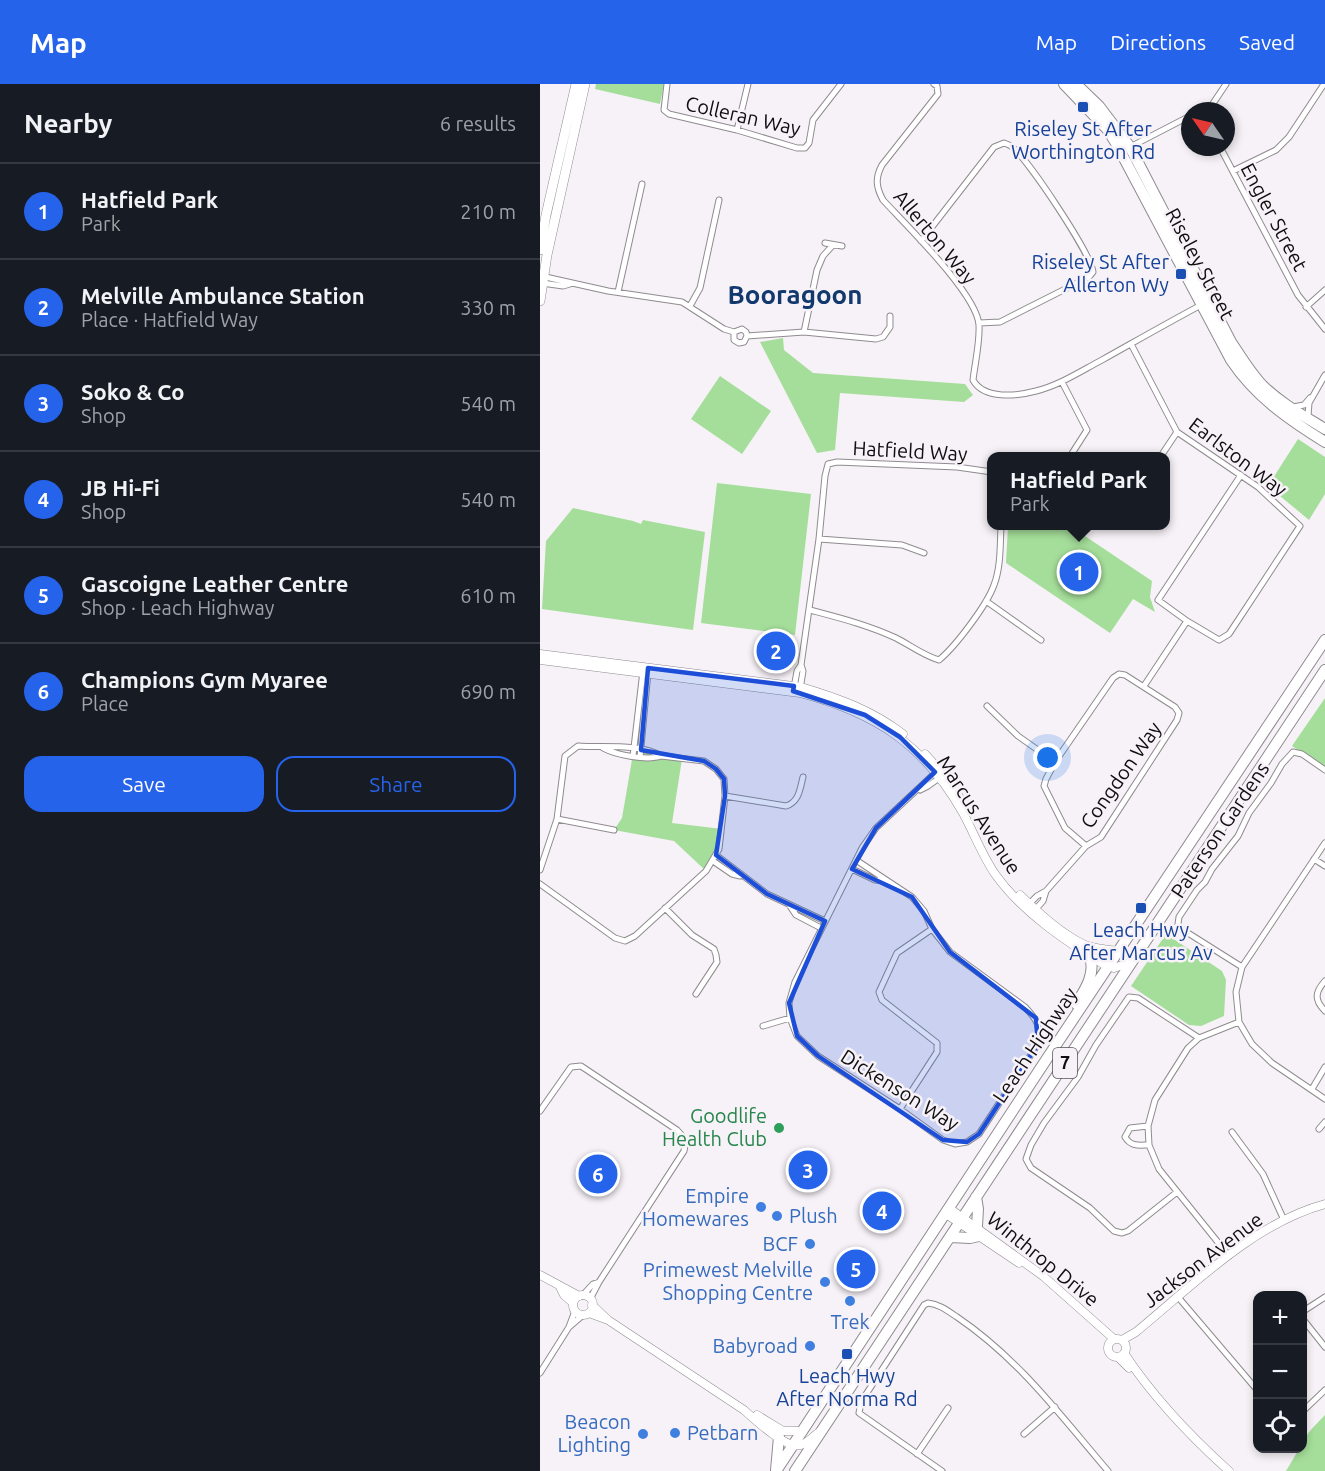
<!DOCTYPE html>
<html lang="en">
<head>
<meta charset="utf-8">
<style>
	:root { --surface:#171b24; --page:#20242c; --text:#f1f3f6; --muted:#9ea1a6; --line:#363941; --accent:#2563eb }
	body { margin:0; font-family:Ubuntu,sans-serif; background:var(--page); color:var(--text) }
	.controls { position:absolute; right:18px; bottom:18px; display:grid; overflow:hidden; border-radius:12px; box-shadow:0 3px 9px #0003 }
	.controls button { width:54px; height:54px; display:grid; place-items:center; padding:0; border:0; border-bottom:2px solid var(--line); background:var(--surface); color:var(--text); font:30px sans-serif }
	.compass { position:absolute; left:641px; top:18px; width:54px; height:54px; border-radius:50%; background:var(--surface); box-shadow:0 3px 9px #0003; rotate:304deg }
	.you { position:absolute; left:508px; top:674px; width:21px; height:21px; margin:-15px; border:4px solid #fff; border-radius:50%; background:#1a73e8; box-shadow:0 0 0 9px #1a73e833 }
	.badge { display:grid; place-items:center; width:39px; height:39px; border-radius:50%; background:var(--accent); color:#fff; font-size:20px; font-weight:700 }
	.pin { position:absolute; translate:-50% -50%; border:3px solid #fff; box-shadow:0 2px 6px #0006 }
	.popup { position:absolute; left:447px; top:368px; width:183px; height:78px; box-sizing:border-box; display:grid; place-content:center; border-radius:12px; background:var(--surface); filter:drop-shadow(0 2px 4px #0005); font-size:20px; white-space:nowrap; color:var(--muted) }
	.popup b { font-size:22px; color:var(--text) }
	.popup::after { content:''; position:absolute; left:50%; top:100%; margin-left:-12px; border:12px solid transparent; border-top-color:var(--surface) }
	.list { margin:0; padding:0; list-style:none }
	h2 { display:flex; justify-content:space-between; align-items:center; height:78px; margin:0; padding:0 24px; font-size:26px }
	h2 small { font-size:20px; font-weight:400; color:var(--muted) }
	.list li { display:grid; grid-template-columns:39px 1fr auto; gap:18px; align-items:center; box-sizing:border-box; height:96px; padding:0 24px; border-top:2px solid var(--line) }
	.list b { display:block; font-size:22px; white-space:nowrap }
	.list p { margin:0; font-size:20px; white-space:nowrap; color:var(--muted) }
	.list em { font-size:20px; font-style:normal; color:var(--muted) }
	.actions { display:flex; gap:12px; padding:18px 24px }
	.actions a { flex:1; padding:14px 0; border:2px solid var(--accent); border-radius:18px; text-align:center; font-size:21px; color:var(--accent) }
	.actions .main { background:var(--accent); color:#fff }
	.icon { flex:none; width:33px; height:33px; fill:none; stroke:currentColor; stroke-width:2; stroke-linecap:round; stroke-linejoin:round }
	.map { position:relative; flex:none; width:785px; height:1387px; overflow:hidden }
	header { display:flex; align-items:center; gap:36px; box-sizing:border-box; height:84px; padding:0 30px; background:var(--accent); color:#fff }
	header strong { font-size:28px }
	nav { display:flex; gap:33px; margin-inline-start:auto; font-size:21px }
	main { display:flex }
	aside { flex:1; background:var(--surface) }
	.map>svg:first-child { display:block }
	.green { fill:#a5de9a }
	.lines { fill:none; stroke-linecap:round; stroke-linejoin:round }
	.street-casing { stroke:#8f8b8f; stroke-width:7 }
	.secondary-casing { stroke:#8f8b8f; stroke-width:9 }
	.primary-casing { stroke:#8f8b8f; stroke-width:10 }
	.highway-casing { stroke:#8f8b8f; stroke-width:12 }
	.street { stroke:#fff; stroke-width:5 }
	.secondary { stroke:#fff; stroke-width:8 }
	.primary { stroke:#fff; stroke-width:9 }
	.highway { stroke:#fff; stroke-width:10 }
	.marked { fill:#1d4ed8; fill-opacity:0.2; stroke:#1d4ed8; stroke-width:4.5; stroke-linejoin:round }
	.transit-dot { fill:#1a4fb4; stroke:#f7f2f7; stroke-width:2 }
	.leisure-dot { fill:#2e9e5b; stroke:#f7f2f7; stroke-width:2 }
	.shop-dot { fill:#3f7fe0; stroke:#f7f2f7; stroke-width:2 }
	.labels { text-anchor:middle; stroke-width:5; stroke-linejoin:round; paint-order:stroke }
	.shield { fill:#f7f2f7; stroke:#555355; stroke-width:1.5 }
	.shield-label { font-size:18px; font-weight:bold; fill:#100f10 }
	.street-label { font-size:20px; fill:#100f10; stroke:#f7f2f7 }
	.transit-label { font-size:20px; fill:#164399; stroke:#f7f2f7 }
	.leisure-label { font-size:20px; fill:#27864d; stroke:#f7f2f7; text-anchor:end }
	.shop-label { font-size:20px; fill:#366cbe; stroke:#f7f2f7; text-anchor:end }
	.district-label { font-size:26px; font-weight:bold; fill:#12396d; stroke:#f7f2f7 }
</style>
</head>
<body>
<header>
<strong>Map</strong>
<nav><a>Map</a><a>Directions</a><a>Saved</a></nav>
</header>
<main>
<aside>
<h2>Nearby<small>6 results</small></h2>
<ul class="list">
<li><span class="badge">1</span><div><b>Hatfield Park</b><p>Park</p></div><em>210 m</em></li>
<li><span class="badge">2</span><div><b>Melville Ambulance Station</b><p>Place · Hatfield Way</p></div><em>330 m</em></li>
<li><span class="badge">3</span><div><b>Soko &amp; Co</b><p>Shop</p></div><em>540 m</em></li>
<li><span class="badge">4</span><div><b>JB Hi-Fi</b><p>Shop</p></div><em>540 m</em></li>
<li><span class="badge">5</span><div><b>Gascoigne Leather Centre</b><p>Shop · Leach Highway</p></div><em>610 m</em></li>
<li><span class="badge">6</span><div><b>Champions Gym Myaree</b><p>Place</p></div><em>690 m</em></li>
</ul>
<div class="actions"><a class="main">Save</a><a>Share</a></div>
</aside>
<div class="map">
<svg width="785" height="1387" viewBox="0 0 785 1387">
	<rect width="100%" height="100%" fill="#f7f2f7"/>
	<!-- green -->
	<path class="green" d="M56,0h68l-4,20 -65,-15z
		M243,254l1,12 29,23 152,11 8,11 -9,7 -124,-9 -5,57 -18,3 -57,-111z
		M180,292l51,35 -29,43 -51,-35z
		M758,355l27,18v37l-16,26 -41,-34z
		M177,399l94,11 -16,141 -94,-12z
		M33,424l60,13 8,3 2,-4 62,12 -12,98 -151,-21 4,-68z
		M468,442h62l82,55 -2,16 5,15 -22,-13 -23,34 -104,-70z
		M785,614v69l-33,-21z
		M94,664l48,11 -10,64 50,6 -3,20 -13,22 -32,-30 -60,-11 8,-12z
		M626,850l56,37 4,9 -2,36 -23,10 -12,-1 -58,-39z
		M785,1331v56h-39l13,-22 3,-1c0,-12 15,-24 23,-33z"/>
	<g class="lines">
		<defs>
			<path id="street" d="M127,0l-3,26 5,4 68,16 60,18h8l4,-5 4,-23 28,-36
				M394,0l3,2 1,8 -56,71c-7,13 -6,22 1,35 22,24 94,94 96,125 1,17 -4,38 -6,55 11,20 44,16 63,11 24,-6 45,-20 66,-31 34,-19 67,-38 101,-56
				M659,27l13,-6 14,-21
				M197,46l11,-46
				M590,63l60,-31
				M680,63l78,148 27,34
				M693,87l43,-21 13,-13 35,-53
				M381,157l73,-94 10,-4c3,1 6,2 8,4 16,12 79,107 81,125l-4,5 -89,45 -21,1
				M285,159l17,3
				M1,192l67,15 74,11 42,27 10,3 8,-3 4,3 1,4
				M2,199l21,3 7,-2
				M78,208l24,-108
				M150,222l10,-18 19,-88
				M766,223l19,-17
				M194,248v8l5,3 5,-1 3,-6
				M264,248l13,-62 6,-14 10,-11
				M207,252l57,-4 72,7 7,-2 7,-10v-11
				M591,260l46,88 81,55 42,39 -71,108 -10,6 -32,-19 -29,-21 83,-125
				M522,298l25,48 -16,25 -3,1
				M753,323l11,-2 6,-7
				M768,332l1,-13 16,-28
				M621,372l16,-24
				M279,455l83,6 22,8
				M446,517l55,39
				M270,526c30,8 58,15 86,28 14,7 28,18 43,22 16,-13 48,-55 55,-75 7,-18 6,-40 7,-59
				M604,602l43,-65
				M254,604l3,-17 4,-6
				M260,605l3,-18 -2,-6 18,-126 6,-63 3,-12 9,-2 120,5 35,5
				M447,622l31,30 37,26
				M63,664c13,7 44,13 58,8
				M93,672l10,-85
				M100,673l8,-85
				M380,706l8,-4 14,-10
				M185,712l61,10c13,-4 14,-17 17,-29
				M17,735l57,11
				M785,759l-83,124 -6,25 3,30 13,22 20,19 53,36
				M176,771l51,39 58,27
				M774,775l11,7
				M316,776l56,37 12,14 8,18 18,23 75,55c13,14 15,18 13,37l-59,90 -12,8 -12,2 -12,-4 -43,-31 -82,-53 -21,-20 -7,-18 -1,-15 6,-21 67,-134 14,-20 60,-56
				M173,777l19,13 8,2
				M312,785l23,11 10,1
				M0,786l17,-51 8,-63 13,-10c24,2 63,-3 83,10l43,5 12,8 8,10 1,17 -6,53 -13,22 -71,65 -10,5 -10,-3 -75,-54
				M250,822l6,9 25,13
				M487,822l10,-10 9,-5 40,-45 15,-9 76,-117 2,-7 -4,-6 -50,-32 -6,-1 -6,4 -58,84 -9,17 -2,7 21,42 21,18
				M125,824l27,27 22,14 2,6 1,7 -21,32
				M495,826l8,-9 3,-10
				M702,883l-62,-39 -2,-4 1,-7 18,-27 8,-8 7,-13 26,-33 11,-23 22,-30 11,-19 11,-12 9,2 23,16
				M785,897c-10,11 -11,19 0,30
				M223,942l27,-8
				M772,1005l13,-22
				M360,1025l37,-57v-9l-55,-43 -3,-8 18,-39 35,-24
				M0,1027l31,-44 10,-1 96,64 9,10 -2,11 -85,131 -9,17
				M608,1042l-18,2 -5,9c6,10 14,8 24,8
				M779,1045l6,-7
				M692,1048l31,42 21,46
				M637,1108l-49,39 -6,2 -8,-2 -24,-23 -59,-40 -5,-9 5,-14 13,-22 34,-46 18,-32 33,-48 9,1 61,40
				M689,1172l-70,-87 -10,-24 -1,-19 7,-26 33,-52 11,-10 40,-16
				M42,1212l11,-12 6,-2
				M638,1213l80,94
				M762,1228l23,-15
				M762,1234l23,29
				M29,1243l14,-12
				M0,1289l29,-46 6,-16
				M762,1328l23,-22
				M484,1350l31,-27
				M377,1370l31,-46
				M402,1387l-83,-58 2,-11 63,-97 4,-2c11,1 20,8 29,14 62,42 103,98 151,154"/>
			<path id="secondary" d="M0,570l261,33c37,11 71,23 102,47
				M0,576l260,33c75,20 124,51 163,120 11,20 19,42 32,61 27,38 69,66 108,90l11,4 17,-6
				M385,670l26,29 14,24
				M480,811c19,18 41,39 65,50 11,4 23,5 34,6
				M409,1124l94,68 71,63
				M406,1130l73,49
				M0,1191l39,21
				M20,1203l4,8 9,8
				M33 1221a10 10 0 1 1 20 0a10 10 0 1 1-20 0Z
				M52,1221l16,15 136,90c10,9 43,40 57,35 7,-2 13,-10 20,-14
				M49,1229l19,7
				M568 1264a9 9 0 1 1 18 0a9 9 0 1 1-18 0Z
				M582,1256l14,-8c56,-46 118,-109 189,-128
				M584,1269c29,44 66,83 105,118
				M578,1273l11,11
				M217,1331l26,16h19"/>
			<path id="primary" d="M0,166l6,-35 30,-131
				M0,217l7,-46 38,-171"/>
			<path id="highway" d="M524,0l44,46 9,15 114,215c24,36 57,59 94,82
				M536,0l23,22 31,41 101,195c10,15 19,30 31,43 18,18 42,31 63,44
				M536,920c9,-14 21,-32 13,-49
				M436,1113l2,12 -1,17
				M410,1153l20,1 9,-2
				M236,1386l3,-33
				M236,1387l270,-411 279,-420
				M255,1387l530,-801"/>
		</defs>
		<!-- street casing -->
		<use href="#street" class="street-casing"/>
		<!-- secondary casing -->
		<use href="#secondary" class="secondary-casing"/>
		<!-- primary casing -->
		<use href="#primary" class="primary-casing"/>
		<!-- highway casing -->
		<use href="#highway" class="highway-casing"/>
		<!-- street -->
		<use href="#street" class="street"/>
		<!-- secondary -->
		<use href="#secondary" class="secondary"/>
		<!-- primary -->
		<use href="#primary" class="primary"/>
		<!-- highway -->
		<use href="#highway" class="highway"/>
	</g>
	<!-- marked area -->
	<path class="marked" d="M108,584l146,18 -1,5 72,24 35,22 35,35 -59,56 -24,41 60,28 38,55 86,66 2,26 -59,90 -12,8 -24,-2 -125,-84 -21,-20 -8,-33 36,-82 -58,-27 -51,-39 9,-59 -1,-17 -8,-10 -12,-8 -63,-11z"/>
	<!-- markers -->
	<g class="transit-dot">
		<rect x="537" y="17" width="12" height="12" rx="3"/>
		<rect x="635" y="184" width="12" height="12" rx="3"/>
		<rect x="595" y="818" width="12" height="12" rx="3"/>
		<rect x="301" y="1264" width="12" height="12" rx="3"/>
	</g>
	<circle class="leisure-dot" cx="239" cy="1044" r="6"/>
	<g class="shop-dot">
		<circle cx="221" cy="1123" r="6"/>
		<circle cx="237" cy="1132" r="6"/>
		<circle cx="270" cy="1160" r="6"/>
		<circle cx="285" cy="1198" r="6"/>
		<circle cx="310" cy="1217" r="6"/>
		<circle cx="270" cy="1262" r="6"/>
		<circle cx="135" cy="1349" r="6"/>
		<circle cx="103" cy="1350" r="6"/>
	</g>
	<g class="labels">
		<!-- shield labels -->
		<rect class="shield" x="513" y="964" width="24" height="30" rx="4.5"/>
		<g class="shield-label">
			<text x="525" y="985">7</text>
		</g>
		<!-- street labels -->
		<g class="street-label">
			<text transform="translate(203 32) rotate(13)" y="7">Colleran Way</text>
			<text transform="translate(734 133) rotate(62)" y="7">Engler Street</text>
			<text transform="translate(395 153) rotate(50)" y="7">Allerton Way</text>
			<text transform="translate(660 180) rotate(62)" y="7">Riseley Street</text>
			<text transform="translate(370 367) rotate(3)" y="7">Hatfield Way</text>
			<text transform="translate(698 373) rotate(37)" y="7">Earlston Way</text>
			<text transform="translate(581 691) rotate(-55)" y="7">Congdon Way</text>
			<text transform="translate(439 731) rotate(57)" y="7">Marcus Avenue</text>
			<text transform="translate(680 746) rotate(-56)" y="7">Paterson Gardens</text>
			<text transform="translate(495 961) rotate(-56)" y="7">Leach Highway</text>
			<text transform="translate(360 1006) rotate(32)" y="7">Dickenson Way</text>
			<text transform="translate(503 1175) rotate(39)" y="7">Winthrop Drive</text>
			<text transform="translate(663 1176) rotate(-37)" y="7">Jackson Avenue</text>
		</g>
		<!-- transit labels -->
		<g class="transit-label">
			<text x="543" y="52">Riseley St After<tspan x="543" dy="23">Worthington Rd</tspan></text>
			<text x="629" y="185" text-anchor="end">Riseley St After<tspan x="629" dy="23">Allerton Wy</tspan></text>
			<text x="601" y="853">Leach Hwy<tspan x="601" dy="23">After Marcus Av</tspan></text>
			<text x="307" y="1299">Leach Hwy<tspan x="307" dy="23">After Norma Rd</tspan></text>
		</g>
		<!-- leisure labels -->
		<g class="leisure-label">
			<text x="227" y="1039">Goodlife<tspan x="227" dy="23">Health Club</tspan></text>
		</g>
		<!-- shop labels -->
		<g class="shop-label">
			<text x="209" y="1119">Empire<tspan x="209" dy="23">Homewares</tspan></text>
			<text x="249" y="1139" text-anchor="start">Plush</text>
			<text x="258" y="1167">BCF</text>
			<text x="273" y="1193">Primewest Melville<tspan x="273" dy="23">Shopping Centre</tspan></text>
			<text x="310" y="1245" text-anchor="middle">Trek</text>
			<text x="258" y="1269">Babyroad</text>
			<text x="91" y="1345">Beacon<tspan x="91" dy="23">Lighting</tspan></text>
			<text x="147" y="1356" text-anchor="start">Petbarn</text>
		</g>
		<!-- district labels -->
		<g class="district-label">
			<text x="255" y="220">Booragoon</text>
		</g>
	</g>
</svg>
<div class="controls">
<button>+</button>
<button>−</button>
<button><svg class="icon" aria-label="locate" viewBox="0 0 24 24"><circle cx="12" cy="12" r="6"/><path d="M12 2v4M12 18v4M2 12h4M18 12h4"/></svg></button>
</div>
<svg class="compass" viewBox="-18 -18 36 36"><path d="M0-13l5 13h-10z" fill="#e53935"/><path d="M0 13l5-13h-10z" fill="#9ea1a6"/></svg>
<div class="you"></div>
<div class="pin badge" style="left:539px;top:488px">1</div>
<div class="popup"><b>Hatfield Park</b>Park</div>
<div class="pin badge" style="left:236px;top:567px">2</div>
<div class="pin badge" style="left:268px;top:1086px">3</div>
<div class="pin badge" style="left:342px;top:1127px">4</div>
<div class="pin badge" style="left:316px;top:1185px">5</div>
<div class="pin badge" style="left:58px;top:1090px">6</div>
</div>
</main>
</body>
</html>
